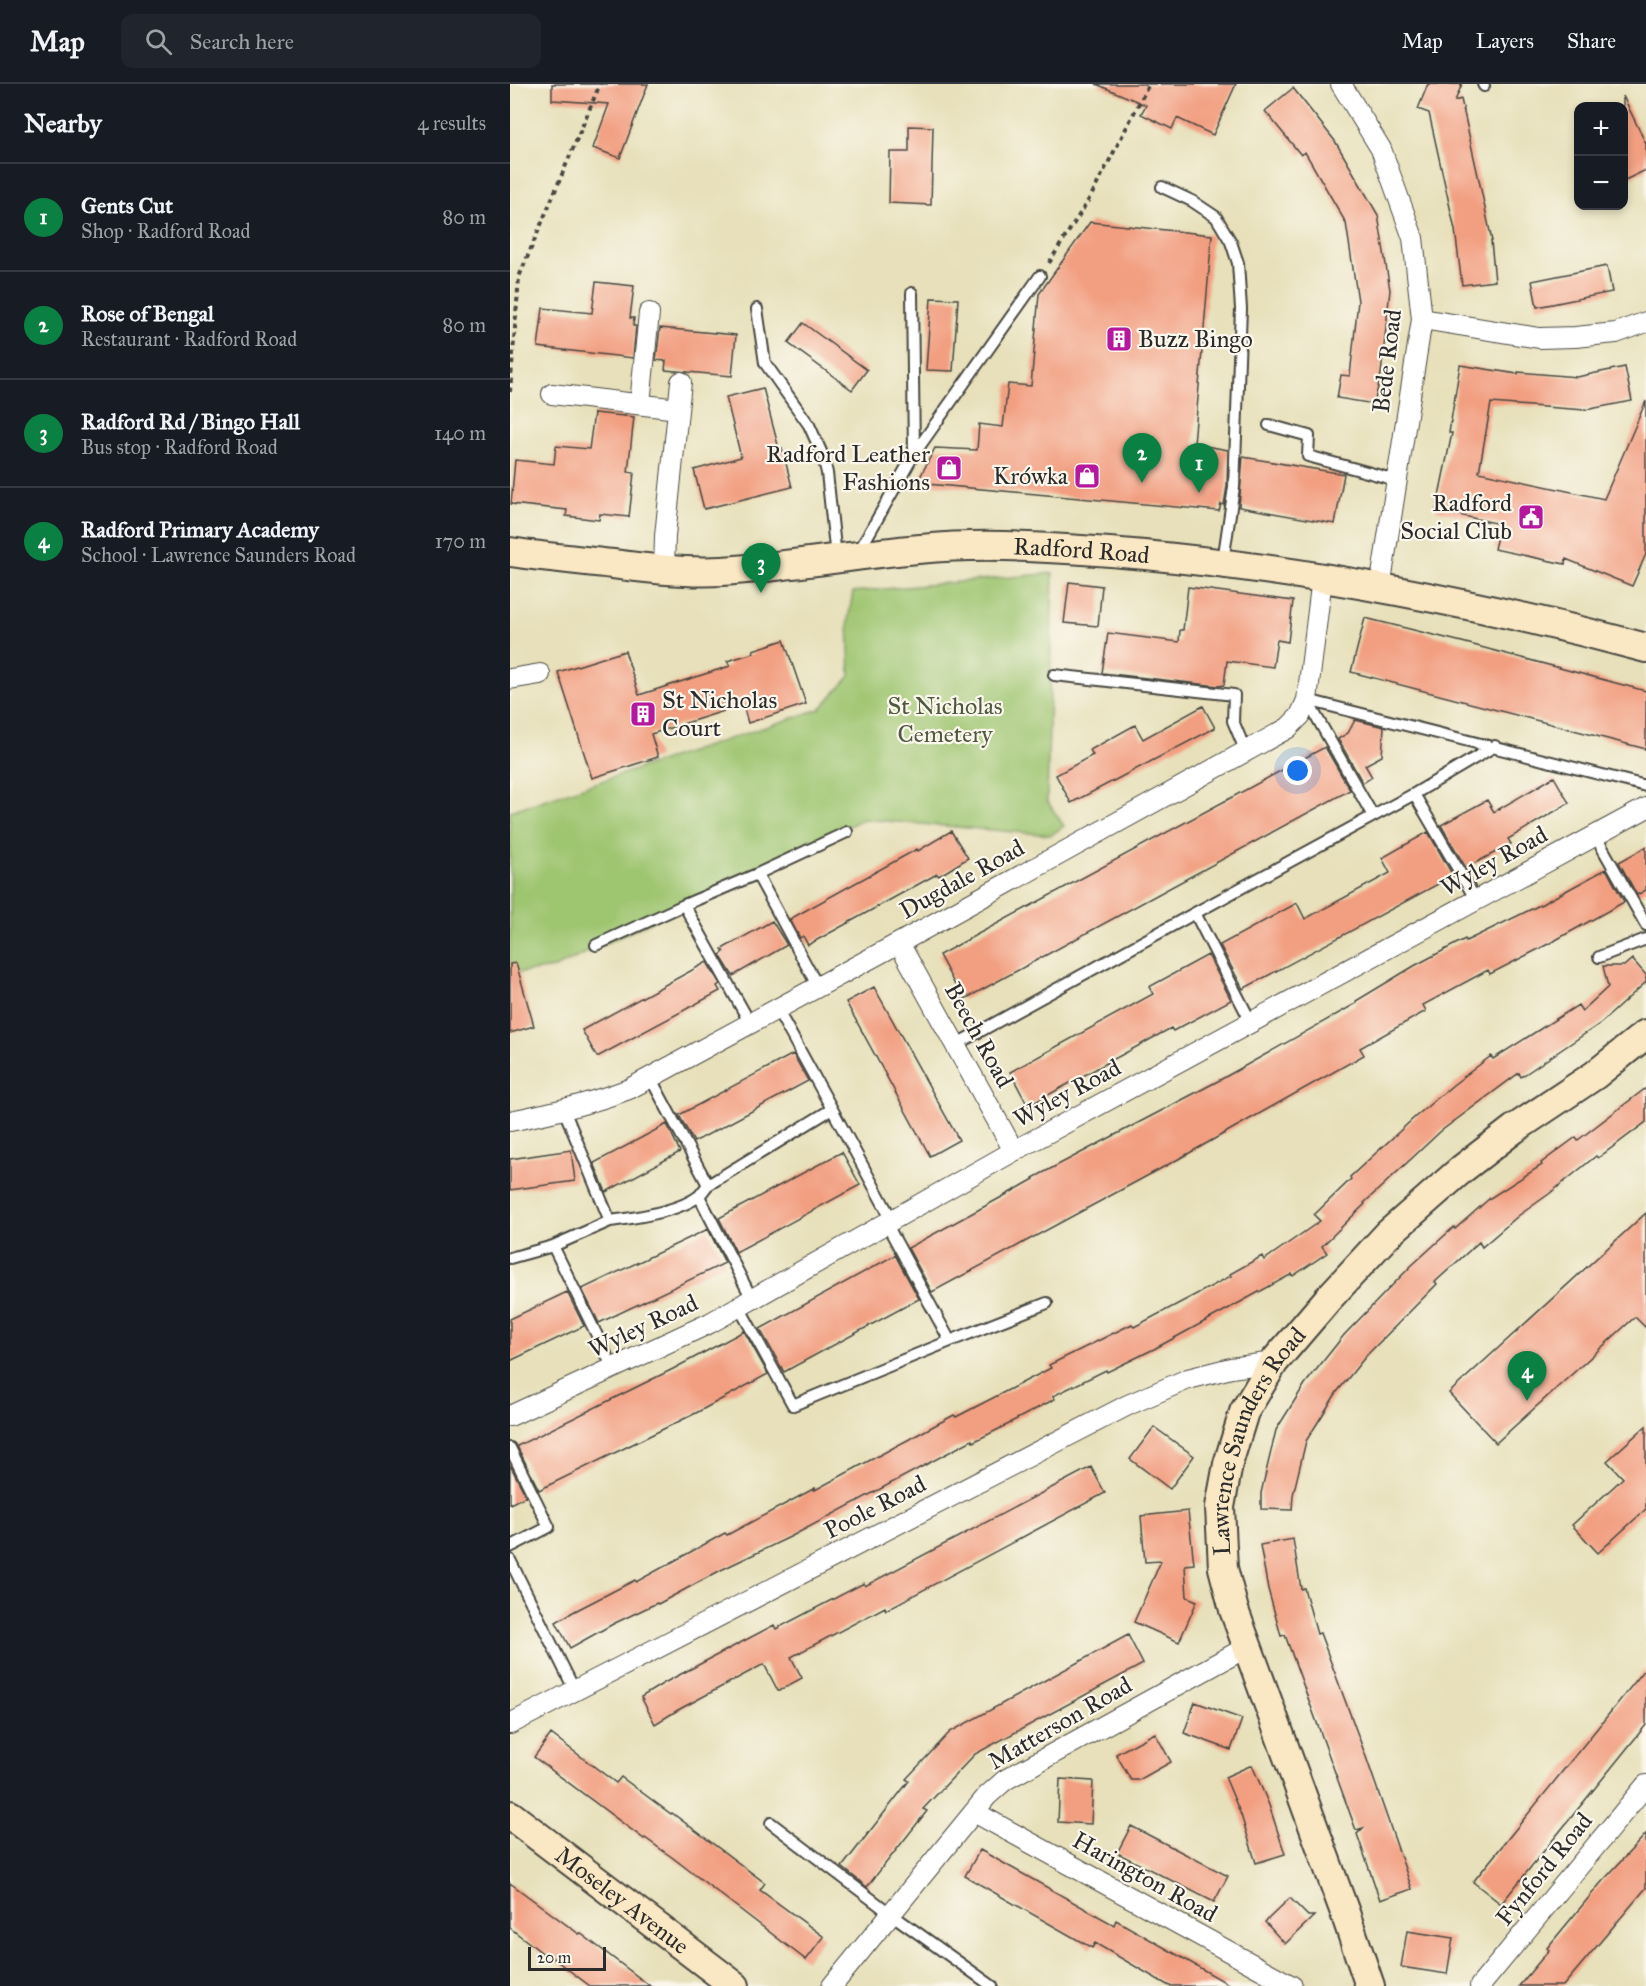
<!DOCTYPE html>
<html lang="en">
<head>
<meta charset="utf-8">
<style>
	:root { --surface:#171b24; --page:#20242c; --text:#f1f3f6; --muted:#9ea1a6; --line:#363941; --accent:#0b8043 }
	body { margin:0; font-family:"IM FELL Great Primer",serif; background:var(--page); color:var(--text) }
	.controls { position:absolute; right:18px; top:18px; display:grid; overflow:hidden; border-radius:12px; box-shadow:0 3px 9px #0003 }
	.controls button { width:54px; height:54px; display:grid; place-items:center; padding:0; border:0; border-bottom:2px solid var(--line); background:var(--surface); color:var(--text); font:30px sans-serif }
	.scale { position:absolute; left:18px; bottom:15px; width:78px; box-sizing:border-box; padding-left:6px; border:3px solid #2b2b2b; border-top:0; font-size:16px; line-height:21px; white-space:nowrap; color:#2b2b2b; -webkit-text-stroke:4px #fbf7ec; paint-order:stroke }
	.you { position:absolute; left:788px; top:687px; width:21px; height:21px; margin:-15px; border:4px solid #fff; border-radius:50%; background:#1a73e8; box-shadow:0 0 0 9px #1a73e833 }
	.badge { display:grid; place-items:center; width:39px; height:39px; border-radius:50%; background:var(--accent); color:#fff; font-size:20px; font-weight:700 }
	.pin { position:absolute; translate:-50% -50px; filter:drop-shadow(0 2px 3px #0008) }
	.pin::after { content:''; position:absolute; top:32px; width:21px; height:18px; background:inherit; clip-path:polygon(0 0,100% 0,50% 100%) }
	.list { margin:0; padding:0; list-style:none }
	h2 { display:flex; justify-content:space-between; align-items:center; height:78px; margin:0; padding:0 24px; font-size:26px }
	h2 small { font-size:20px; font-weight:400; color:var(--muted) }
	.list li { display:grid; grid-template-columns:39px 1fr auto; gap:18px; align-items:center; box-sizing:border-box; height:108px; padding:0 24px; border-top:2px solid var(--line) }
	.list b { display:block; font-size:22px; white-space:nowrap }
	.list p { margin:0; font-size:20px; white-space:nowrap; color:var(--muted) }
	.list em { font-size:20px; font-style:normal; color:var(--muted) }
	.icon { flex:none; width:33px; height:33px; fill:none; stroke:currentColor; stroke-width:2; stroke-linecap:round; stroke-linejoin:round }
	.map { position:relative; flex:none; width:1136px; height:1902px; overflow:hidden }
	header { display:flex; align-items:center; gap:36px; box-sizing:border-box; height:84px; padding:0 30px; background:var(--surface); border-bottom:2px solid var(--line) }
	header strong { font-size:28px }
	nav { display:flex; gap:33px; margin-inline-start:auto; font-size:21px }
	.search { width:420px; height:54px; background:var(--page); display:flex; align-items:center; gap:15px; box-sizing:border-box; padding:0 21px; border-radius:12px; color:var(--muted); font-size:22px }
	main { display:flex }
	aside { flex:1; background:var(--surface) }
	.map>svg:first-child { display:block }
	.green { fill:#9ec570; stroke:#64784e; stroke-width:1.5 }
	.building { fill:#f29f81 }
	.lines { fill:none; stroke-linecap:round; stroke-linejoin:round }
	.lane-casing { stroke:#474640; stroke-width:14 }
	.street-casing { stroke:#474640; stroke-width:22 }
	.secondary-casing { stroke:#474640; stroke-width:32 }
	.path { stroke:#474640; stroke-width:4; stroke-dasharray:4.5 4.5; stroke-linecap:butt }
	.lane { stroke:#fff; stroke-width:10 }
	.street { stroke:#fff; stroke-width:20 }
	.secondary { stroke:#fae7c3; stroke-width:28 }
	.labels { text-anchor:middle; stroke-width:4.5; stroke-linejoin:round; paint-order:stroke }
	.poi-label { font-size:24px; fill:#2b2b2b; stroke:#fbf7ec; text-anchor:end }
	.street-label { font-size:24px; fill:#2b2b2b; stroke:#fbf7ec }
	.park-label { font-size:24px; fill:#4e5940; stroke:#fbf7ec }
</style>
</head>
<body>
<header>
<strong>Map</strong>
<div class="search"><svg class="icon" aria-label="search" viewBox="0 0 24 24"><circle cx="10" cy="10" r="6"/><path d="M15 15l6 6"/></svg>Search here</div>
<nav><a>Map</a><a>Layers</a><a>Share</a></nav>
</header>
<main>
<aside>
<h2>Nearby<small>4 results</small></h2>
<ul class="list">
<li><span class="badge">1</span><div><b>Gents Cut</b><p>Shop · Radford Road</p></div><em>80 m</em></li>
<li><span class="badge">2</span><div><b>Rose of Bengal</b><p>Restaurant · Radford Road</p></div><em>80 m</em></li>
<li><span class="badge">3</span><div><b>Radford Rd / Bingo Hall</b><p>Bus stop · Radford Road</p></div><em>140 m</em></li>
<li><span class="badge">4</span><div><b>Radford Primary Academy</b><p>School · Lawrence Saunders Road</p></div><em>170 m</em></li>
</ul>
</aside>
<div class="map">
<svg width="1136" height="1902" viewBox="0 0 1136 1902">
	<rect width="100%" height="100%" fill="#fbf7ec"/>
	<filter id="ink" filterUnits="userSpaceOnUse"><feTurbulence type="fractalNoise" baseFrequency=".0167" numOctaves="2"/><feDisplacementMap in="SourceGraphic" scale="12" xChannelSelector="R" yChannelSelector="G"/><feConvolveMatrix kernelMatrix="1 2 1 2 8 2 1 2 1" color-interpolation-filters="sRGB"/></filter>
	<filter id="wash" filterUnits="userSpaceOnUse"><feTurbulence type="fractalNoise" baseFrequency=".008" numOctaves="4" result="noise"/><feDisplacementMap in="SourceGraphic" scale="24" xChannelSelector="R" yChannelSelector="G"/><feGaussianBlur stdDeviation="1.35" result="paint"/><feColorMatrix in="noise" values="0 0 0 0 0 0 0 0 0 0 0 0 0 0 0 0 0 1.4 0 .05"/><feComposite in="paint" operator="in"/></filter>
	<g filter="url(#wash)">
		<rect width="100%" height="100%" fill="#e7e0ba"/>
		<!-- green -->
		<path class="green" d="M543,489l-6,228 17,25 -13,9 -188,-16 -308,149 -45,6v-163l310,-102 30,-33 -2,-56 5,-28z"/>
		<g id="blocks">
			<!-- building -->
			<path class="building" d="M42,0h96l-28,74 -27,-10 16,-44 -57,-4z
				M586,0h140l-23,51 -36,-17 -5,11 -31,-15 5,-9z
				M918,0h34l-7,17 6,-2 18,81 13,61h-1l4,40 -33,4 -7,-55 -26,-117 -11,-4z
				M783,4l42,53 43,74 12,75 -9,84 -7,30 -37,-6 4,-23 9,1 8,-75 -12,-78 -41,-71 -4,3 -36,-44z
				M1113,12l23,48v26l-23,11z
				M399,42l24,1 -2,78 -42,-2 1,-51h19z
				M580,138l122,13 -18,209 34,6 -1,36 -3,19 -3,-1 -2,7 -302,-28 18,-35 42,2 2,-26 24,3 5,-43 23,2 8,-92z
				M1097,182l5,26 -75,15 -5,-26z
				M86,198l38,4 -4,32h4l-1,8h3l-3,32 -95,-11 5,-39 49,5z
				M421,214l27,1 -5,72 -27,-1z
				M293,239l64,47 -15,20 -64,-47z
				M150,244l76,7 -4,41 -67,-6 1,-9 -10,-1z
				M950,281l58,9v-2l59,5 48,-10 7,34 -47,9 -94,-7 -12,69 125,27 42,-98v153l-14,32 -66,-27 -1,5 -71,-15 6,-25 -64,-14 16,-77h-3z
				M253,304l16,61 3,-1 10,39 -88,22 -10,-39 47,-13 -15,-60z
				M84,329l40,4 -6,55 6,1 -5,44 -29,-3 -1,6 -33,-4 1,-6 -56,-6 4,-44 39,4 2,-18 33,3z
				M733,373l101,17 -9,50 -96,-17z
				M559,498l33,4 -4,40 -34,-3z
				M678,503l105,14 -5,41 -11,-2 -4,27 -46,-6 -3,24 -6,1 -116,-13 6,-40 71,9 1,-12h3z
				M855,534l97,24 184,49v58l-295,-77z
				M274,556l22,64 -58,19 -5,-18 -92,29 7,23 -66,21 -34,-106 67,-21 14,44 91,-29 -3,-5 27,-8 -1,-3z
				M693,622l12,22 -144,75 -15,-28 37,-20 -3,-5 45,-25 8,14z
				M845,636l29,7 -2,29 -17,9 7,12 -9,6 -25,-44 10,-6z
				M815,663l25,43 -387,210 -24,-45z
				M1044,693l15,26 -61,36 3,5 -45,24 -25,-43 46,-25 7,12z
				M441,747l17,27 -29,18 -2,-2 -129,71 -5,-9 -3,2 -10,-19 127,-70 1,2z
				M918,748l25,44 -210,113 -23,-44 77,-42 8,16 85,-46 -8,-15z
				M1136,763v43l-9,5 -18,-33z
				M1096,785l18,33 -70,39 -64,33 -2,-4 -65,35 3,6 -66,37 4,7 -180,101 -252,136 -24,-44 103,-56 23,-13 -1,-1 185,-97 139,-78 -1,-2 58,-35 51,-27 1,2 76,-37z
				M262,837l15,24 -54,31 -13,-21 4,-3 -2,-3z
				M698,871l23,45 -58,31 -2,-3 -143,78 -18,-34 143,-78 -4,-7z
				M1122,875l14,16v7l-45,41 -80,54 -2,-4 -78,58 -77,72 1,1 -43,42 5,7 -34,23 -1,-2 -138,75 -47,23 -1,-2 -53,26 2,3 -44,23v1l-38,19 -1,-2 -180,96 -71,34 -63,34 -1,-1 -44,21 -43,24 -14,-26 17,-10 62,-32 1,2 89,-49 2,2 88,-47v2l139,-75 2,2 95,-49 -2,-3 83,-41 2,3 97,-51 -1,-2 32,-18 2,4 56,-39 -6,-6 37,-36 -1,-2 65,-60 38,-32 38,-29 2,3 85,-54 4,6 26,-24 -5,-21h21z
				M197,878l13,22 -3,2 3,5 -123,66 -15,-27z
				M6,879l18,63 -24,7v-69z
				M364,903l85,153 -29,16 -84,-154z
				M283,970l15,27 -114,61 -15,-27z
				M1136,1004v34l-48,36 -2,-2 -47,38 -31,22 -36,31 -3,-5 -44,40 2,2 -71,72 -29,36 -31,49 -13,54 -1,15 -31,-1v-16l15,-63 29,-46 39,-49 67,-69 43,-39 1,2 35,-31 52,-33 -1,-2 35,-26 2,3z
				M157,1040l13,28 -74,40 -12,-29z
				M61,1066l4,31 -65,9v-31z
				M332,1068l18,33 -124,67 -17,-34z
				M1136,1129v115l-11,-11 -139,126 -47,-50z
				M198,1145l17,34 -126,60 -17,-34z
				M385,1171l24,44 -135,73 -24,-43z
				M57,1208l17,34 -74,35v-42z
				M234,1247l24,43 -72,39 -157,77 -22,-44 156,-77z
				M1136,1342v83l-48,44 -26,-28 51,-47 -16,-17z
				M644,1343l40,29 -24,33 -40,-30z
				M0,1381l16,31 -16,8z
				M581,1383l14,26 -219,117 -1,-3 -94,50 11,21 -24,13 -14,-27 -86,46 -23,14 -14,-27 23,-14 110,-58 2,4 88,-46 1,3z
				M678,1427l6,53 -9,1 2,32 10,4 -18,41 -45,-20 27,-61 -16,1 -4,-46z
				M783,1455l8,50 3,-1 13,46 3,-1 45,121 47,135 -32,11 -23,-66 6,-6 -7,2 -71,-195 -4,1 -13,-47 -8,-44z
				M618,1551l15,29 -168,90 -52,55 4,2 -60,76 -25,-20 67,-86 -3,-2 44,-47z
				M1136,1584v57l-145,179 -28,-22z
				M685,1618l47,17 -11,31 -47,-17z
				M645,1649l16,29 -32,18h-8l-15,-26z
				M41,1650l65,49 5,-6 50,37 1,-1 93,70 -5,7 64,47 -18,23 -133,-102 -28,-20 -1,1 -110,-82z
				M742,1681l17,40 16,49 -29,9 -15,-48 -16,-38z
				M550,1695l33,2 -2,43 -33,-2z
				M621,1742l97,50 -14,26 -97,-49z
				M1136,1750v54l-83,98h-44l30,-36 -2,-2 53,-64z
				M470,1766l134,75 2,-5 116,66h-63l-74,-43 -3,5 -127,-72z
				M0,1799l69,51 1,-1 70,53h-60l-44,-33 -1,2 -35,-27z
				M780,1814l18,18h6l-29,28 -20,-22z
				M897,1847l46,7 -6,36 -46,-7z"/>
		</g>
	</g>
	<g filter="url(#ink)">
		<use href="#blocks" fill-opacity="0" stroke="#474640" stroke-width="1.5"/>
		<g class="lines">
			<defs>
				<path id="lane" d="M973,0l1,2
					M652,103l30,14 24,16 15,25 7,21 3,46 -7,178 -11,74
					M402,209l2,161
					M247,225l8,54 44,62 14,31 4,17 9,84
					M759,341l40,11 -1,20 88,24
					M348,469l56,-99 126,-178
					M544,591l180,20 -1,26 13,31
					M797,616l339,86
					M797,616l66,116
					M1085,751l51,90
					M247,790l90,-42
					M966,816l-62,-106 81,-48
					M174,821l73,-31 61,113
					M86,861l88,-40 66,118
					M1089,873l47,-18
					M267,925l55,100
					M741,938l-56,-109 219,-119
					M445,961l240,-132
					M140,993l58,108
					M54,1026l46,111c25,-3 68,-9 89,-25 3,-3 6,-8 9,-11l124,-76 60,111
					M189,1112l53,103
					M100,1137l-57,25 60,122
					M376,1139l64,118 97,-38
					M0,1174l43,-12
					M229,1223l54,98 157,-64
					M0,1364l39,79 -39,20
					M0,1476l65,131
					M261,1739l120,91 101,72"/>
				<path id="street" d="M831,0l40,65 32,89 9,81 -42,269
					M912,235l117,19 36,-1 41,-4 30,-11
					M42,310l126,15
					M130,320l9,-91
					M154,486l1,-34 16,-154
					M0,595l30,-5
					M389,859l115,208
					M0,1037c41,-8 80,-17 119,-32l270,-146 389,-215 12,-12 7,-16 15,-122
					M0,1332l200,-93 304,-172 632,-343
					M0,1640l618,-319 60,-26 43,-11 43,-6
					M464,1728l318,174
					M322,1902l155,-190 18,-16 242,-133
					M970,1902l166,-201"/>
				<g id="secondary">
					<path id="s1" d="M0,468c34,5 69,8 103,12 36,5 73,9 109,7 94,-6 187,-28 282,-25 217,7 433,46 642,102"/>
					<path id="s2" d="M0,1731l225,171"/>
					<path id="s3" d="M860,1902l-26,-76 -110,-300 -11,-42 -3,-61 8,-43 16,-52 30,-50 54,-63 60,-65 74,-65 52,-40 81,-54 51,-41"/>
				</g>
			</defs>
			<!-- lane casing -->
			<use href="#lane" class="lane-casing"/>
			<!-- street casing -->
			<use href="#street" class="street-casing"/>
			<!-- secondary casing -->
			<use href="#secondary" class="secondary-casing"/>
			<!-- path -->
			<path class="path" d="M539,179l42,-67 58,-112
				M0,308l9,-115 81,-193"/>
			<!-- lane -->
			<use href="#lane" class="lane"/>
			<!-- street -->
			<use href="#street" class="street"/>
			<!-- secondary -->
			<use href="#secondary" class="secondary"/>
		</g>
	</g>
	<!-- icons -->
	<defs>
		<symbol id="building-square" viewBox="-11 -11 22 22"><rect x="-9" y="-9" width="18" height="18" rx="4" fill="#b5179e" stroke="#fbf7ec"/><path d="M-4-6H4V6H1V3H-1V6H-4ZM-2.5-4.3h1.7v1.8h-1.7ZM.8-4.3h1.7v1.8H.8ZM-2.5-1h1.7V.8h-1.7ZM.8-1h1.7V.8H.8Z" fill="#fff"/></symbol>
		<symbol id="shop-square" viewBox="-11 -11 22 22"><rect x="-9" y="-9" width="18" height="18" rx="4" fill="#b5179e" stroke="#fbf7ec"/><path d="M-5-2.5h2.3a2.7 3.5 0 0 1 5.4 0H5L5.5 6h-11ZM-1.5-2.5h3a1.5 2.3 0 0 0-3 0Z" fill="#fff"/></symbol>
		<symbol id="civic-square" viewBox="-11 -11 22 22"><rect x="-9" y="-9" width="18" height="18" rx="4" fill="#b5179e" stroke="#fbf7ec"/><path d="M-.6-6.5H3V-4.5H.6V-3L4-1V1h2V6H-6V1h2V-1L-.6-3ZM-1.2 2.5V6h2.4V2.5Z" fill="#fff"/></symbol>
	</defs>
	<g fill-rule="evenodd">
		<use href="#building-square" x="594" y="240" width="30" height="30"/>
		<use href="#shop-square" x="424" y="369" width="30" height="30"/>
		<use href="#shop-square" x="562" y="377" width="30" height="30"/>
		<use href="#civic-square" x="1006" y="418" width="30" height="30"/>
		<use href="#building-square" x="118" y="615" width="30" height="30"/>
	</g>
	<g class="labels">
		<!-- poi labels -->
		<g class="poi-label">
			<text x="628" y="263" text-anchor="start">Buzz Bingo</text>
			<text x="420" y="378">Radford Leather<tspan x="420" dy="28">Fashions</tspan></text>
			<text x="558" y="400">Krówka</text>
			<text x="1002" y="427">Radford<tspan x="1002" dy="28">Social Club</tspan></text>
			<text x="152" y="624" text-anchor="start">St Nicholas<tspan x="152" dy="28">Court</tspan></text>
		</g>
		<!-- street labels -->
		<g class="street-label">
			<text transform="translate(877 277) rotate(-83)" y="8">Bede Road</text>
			<text dy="8" stroke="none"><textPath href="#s1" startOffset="574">Radford Road</textPath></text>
			<text transform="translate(984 777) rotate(-29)" y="8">Wyley Road</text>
			<text transform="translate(452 795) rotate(-29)" y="8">Dugdale Road</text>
			<text transform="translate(469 951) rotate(61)" y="8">Beech Road</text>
			<text transform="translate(557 1009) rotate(-28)" y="8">Wyley Road</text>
			<text transform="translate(133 1242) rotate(-25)" y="8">Wyley Road</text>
			<text dy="8" stroke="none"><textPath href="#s3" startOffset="579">Lawrence Saunders Road</textPath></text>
			<text transform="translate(365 1423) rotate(-27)" y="8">Poole Road</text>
			<text transform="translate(550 1639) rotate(-30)" y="8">Matterson Road</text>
			<text transform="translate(1034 1785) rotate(-51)" y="8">Fynford Road</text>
			<text transform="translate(635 1793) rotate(29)" y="8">Harington Road</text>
			<text dy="8" stroke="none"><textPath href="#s2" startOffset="141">Moseley Avenue</textPath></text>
		</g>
		<!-- park labels -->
		<g class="park-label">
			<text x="435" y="630">St Nicholas<tspan x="435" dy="28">Cemetery</tspan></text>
		</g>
	</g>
</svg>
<div class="controls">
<button>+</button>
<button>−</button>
</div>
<div class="scale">20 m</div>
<div class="you"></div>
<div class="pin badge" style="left:689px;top:409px">1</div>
<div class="pin badge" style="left:632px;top:399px">2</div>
<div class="pin badge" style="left:251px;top:509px">3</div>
<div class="pin badge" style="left:1017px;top:1317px">4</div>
</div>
</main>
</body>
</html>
